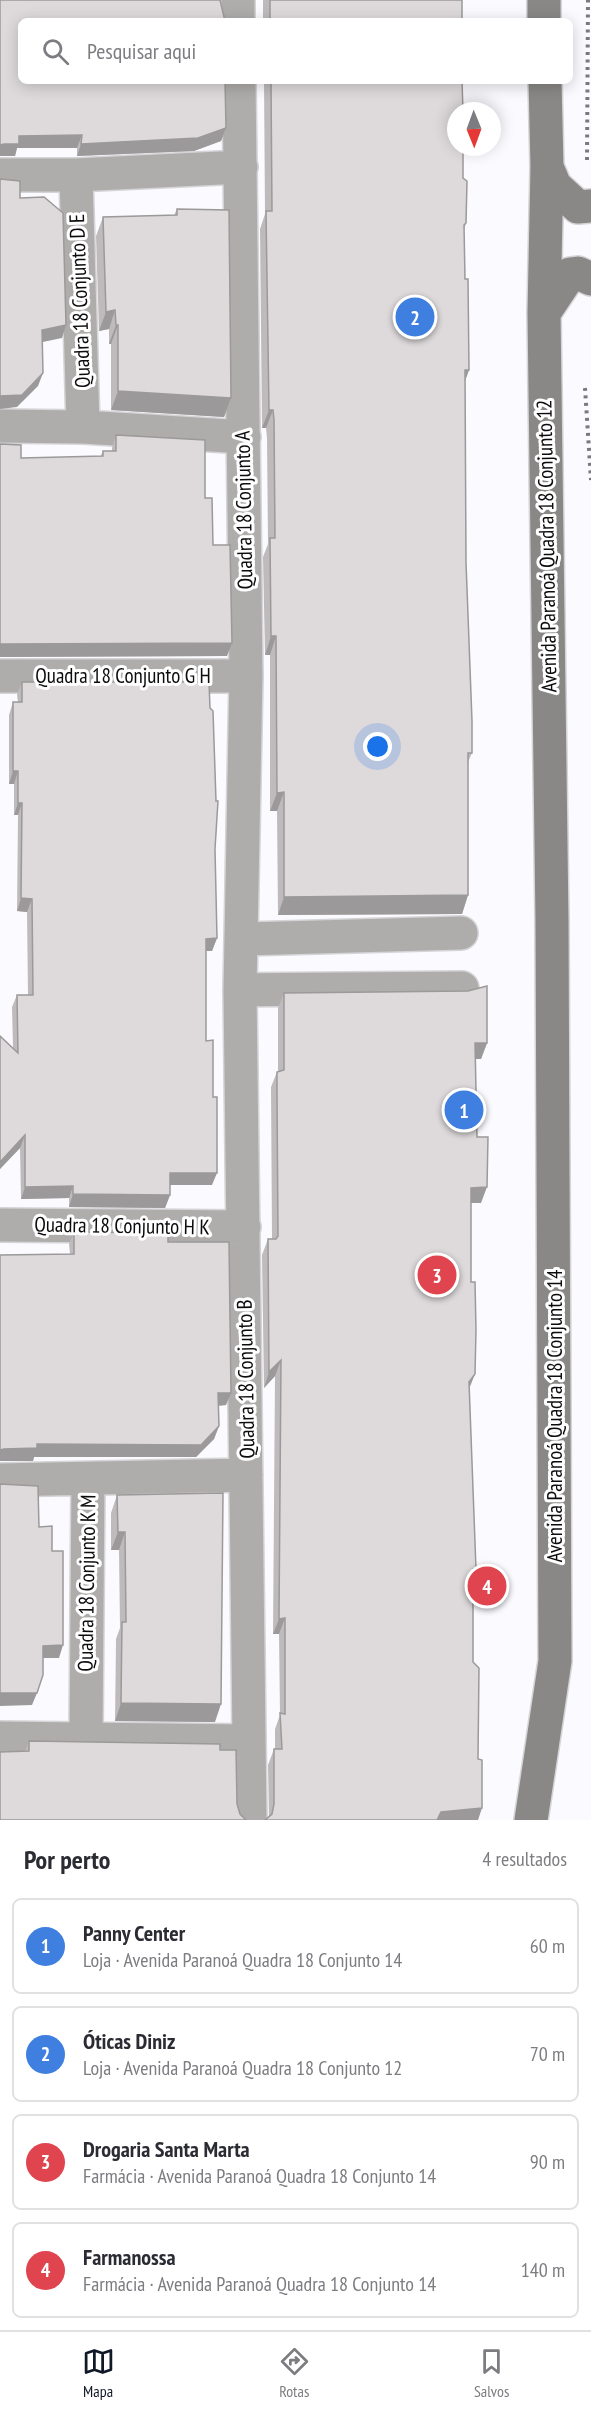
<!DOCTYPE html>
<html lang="pt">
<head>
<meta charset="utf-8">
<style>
	:root { --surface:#fff; --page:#f7f7f7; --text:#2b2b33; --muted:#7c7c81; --line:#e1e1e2; --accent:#111827 }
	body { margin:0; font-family:"PT Sans Narrow",sans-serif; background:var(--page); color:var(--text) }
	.compass { position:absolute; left:447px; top:102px; width:54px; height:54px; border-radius:50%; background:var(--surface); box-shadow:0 3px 15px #0003; rotate:179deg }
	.you { position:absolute; left:378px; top:747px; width:21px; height:21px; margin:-15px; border:4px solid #fff; border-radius:50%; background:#1a73e8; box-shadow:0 0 0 9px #1a73e833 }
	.badge { display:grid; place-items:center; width:39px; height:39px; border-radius:50%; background:var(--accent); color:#fff; font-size:20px; font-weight:700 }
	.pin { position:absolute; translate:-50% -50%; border:3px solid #fff; box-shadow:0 2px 6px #0006 }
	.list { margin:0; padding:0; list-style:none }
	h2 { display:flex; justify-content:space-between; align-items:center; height:78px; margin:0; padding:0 24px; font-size:26px }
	h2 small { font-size:20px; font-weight:400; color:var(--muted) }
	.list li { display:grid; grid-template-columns:39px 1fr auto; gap:18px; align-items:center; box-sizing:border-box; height:96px; margin:0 12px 12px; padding:0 12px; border:2px solid var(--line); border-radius:9px }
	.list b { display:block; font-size:22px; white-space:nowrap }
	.list p { margin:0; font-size:20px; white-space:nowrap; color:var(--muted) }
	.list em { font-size:20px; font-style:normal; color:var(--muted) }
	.icon { flex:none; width:33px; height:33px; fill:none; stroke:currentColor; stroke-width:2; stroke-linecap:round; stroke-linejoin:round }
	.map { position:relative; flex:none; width:591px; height:1820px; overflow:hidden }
	.search { position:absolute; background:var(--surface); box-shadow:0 3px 15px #0003; left:18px; right:18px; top:18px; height:66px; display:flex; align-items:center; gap:15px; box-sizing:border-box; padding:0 21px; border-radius:9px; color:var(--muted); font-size:22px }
	.sheet { height:510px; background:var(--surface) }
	nav { display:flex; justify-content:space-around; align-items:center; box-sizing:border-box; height:84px; border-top:2px solid var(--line); background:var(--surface); font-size:16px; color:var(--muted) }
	nav a { display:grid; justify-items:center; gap:3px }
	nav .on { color:var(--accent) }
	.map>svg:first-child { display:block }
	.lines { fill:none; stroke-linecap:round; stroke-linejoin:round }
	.street-casing { stroke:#d5d5d8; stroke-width:36 }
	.secondary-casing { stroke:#d5d5d8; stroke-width:36 }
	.path { stroke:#7a7a7d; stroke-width:4; stroke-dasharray:3 4.5; stroke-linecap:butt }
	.street { stroke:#afadac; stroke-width:33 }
	.secondary { stroke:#898886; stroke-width:33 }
	.wall { fill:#bfbbbc }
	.shaded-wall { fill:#9b9999 }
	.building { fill:#dedadb; stroke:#9b9999; stroke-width:1.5 }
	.labels { text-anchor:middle; stroke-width:6; stroke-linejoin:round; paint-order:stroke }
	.street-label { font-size:21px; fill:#0c0c0e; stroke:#fff }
</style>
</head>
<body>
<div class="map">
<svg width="591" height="1820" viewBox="0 0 591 1820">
	<rect width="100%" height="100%" fill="#fbfbff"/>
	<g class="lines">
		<defs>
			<path id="street" d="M238,0v21
				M239,81l7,595 -6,314 10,830
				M0,175h76l165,-8
				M76,175l7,252
				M0,426l83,1 161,10
				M0,676h246
				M242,939l219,-6
				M240,990l222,-2
				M0,1225l244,2
				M0,1480l246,-5
				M0,1738l249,3
				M86,1739l2,-260"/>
			<path id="secondary" d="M544,0v21
				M547,167l8,19 23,21 13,-1
				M544,313l26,-39 8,-1 13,6
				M531,1820l24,-159 -3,-740 -8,-608 3,-146 -2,-86"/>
		</defs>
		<!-- street casing -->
		<use href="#street" class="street-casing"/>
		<!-- secondary casing -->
		<use href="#secondary" class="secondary-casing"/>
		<!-- path -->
		<path class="path" d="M587,160l1,-160
			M585,388l6,92"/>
		<!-- street -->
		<use href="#street" class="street"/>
		<!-- secondary -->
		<use href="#secondary" class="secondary"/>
	</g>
	<!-- wall -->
	<path class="wall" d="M0,0l226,128 -5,13 -27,10 -117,5v-8h-60l-2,8h-15z
		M263,0h199v21h-199z
		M264,81h198l1,97 3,45 -2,7 1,49 4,91 -4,11 1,181 6,191 -4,9v133l-6,19 -184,1 -1,-104h-7v-156h-5l-2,-98 5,-13 -1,-106 -1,-10h-4l-2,-199 5,-15z
		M177,209l54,189 -7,19 -113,-7v-66h-2v-15l-10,2 -3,-95 7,-19 71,-2z
		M116,435l89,63 8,47 14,111 -227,1v-213l21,14 79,-1 3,-6h9v-3z
		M22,682l188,26 5,141 2,89 -5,13h-6v90l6,144h-42v10l-5,13 -96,-1v-9l-48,1 -1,-51 -20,21v-133l13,12 -1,-41 5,-12h11l-1,-83 -10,-1 1,-96h-4v-31h-5v-69l4,-13h5l-1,-7z
		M284,993l203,50 -6,16h-6l2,78 4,66h-10l-2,187 4,187v85l-204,155 -1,-52 6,-16h1v-20l5,-14 -1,-81h-6l2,-258 -11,12 -2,-133 6,-16h4l-1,-152 6,-15 1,-1v-63z
		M74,1232l94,10 58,163 -8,1 1,20 -5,13 -18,18h-162l-1,4h-33v-206l70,-1 -1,-10z
		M117,1495l98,227 -100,-1 1,-82 4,-11 -1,-78h-8v-37z
		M29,1741l191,9 20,64 -215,-63z"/>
	<!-- shaded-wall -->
	<path class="shaded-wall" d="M226,128l-5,13 -27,10 -117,5 4,-12z
		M82,135l-5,13h-60l-2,8h-15v-11l19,-9z
		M115,310l-6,19 -10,2 7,-19z
		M66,325l-4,13 -24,5 4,-13z
		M116,325h2l-7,19h-2z
		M465,370h4l-7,19z
		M43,373l-5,13 -21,21 -17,2v-13z
		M118,391l113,7 -7,19 -113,-7z
		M269,410h4l-7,18h-4z
		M271,636h5l-6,19h-5z
		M232,643l-5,13 -227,1v-13z
		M13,771h5l-4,13h-5z
		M284,792l-7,19h-7l7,-18z
		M18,803h4l-4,12h-4z
		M468,895l-6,19 -184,1 6,-18z
		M21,898l11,1 -5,13 -10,-1z
		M217,938l-5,13h-10l4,-12z
		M475,1043h12l-6,16h-12z
		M25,1135l-5,13 -20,21v-7z
		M170,1173h47l-5,12h-46z
		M73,1186l-4,12 -48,1 4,-12z
		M487,1187l-6,16h-16l6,-15z
		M73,1194l97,1 -5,13 -96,-1z
		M281,1360l-6,16 -11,12 5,-16z
		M475,1374l-6,15v-7z
		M218,1393h13l-5,12 -13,1z
		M219,1426l-5,13 -18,18h-162l-1,4h-33v-11l4,-1 33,-5z
		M118,1532h7l-6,18h-8z
		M285,1618l-6,16h-6l6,-15z
		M63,1645l-4,13h-21l5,-12z
		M0,1693h37l-5,12 -32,1z
		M121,1703l100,1 -6,18 -100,-1z
		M482,1808l-4,12h-41l4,-8z"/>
	<!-- building -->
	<path class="building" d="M0,0h220l5,21h-204v60h204l1,47 -28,10 -117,6 1,-9 -63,1v8h-15l-4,1z
		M270,0h192v21h-192z
		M271,81h191l1,30h-7v36h7v31l4,3 -1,42 -2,2 1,54h3l1,91h-4l1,192 6,159v32h-4v142l-184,2v-105l-7,1 -1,-157h-5l-1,-98h5l-1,-118 -1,-10h-4l-3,-199h6z
		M0,179l20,2v17l24,-1 19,16 3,112 -24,5 1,43 -21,22 -22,1z
		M177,209l52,1 2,188 -113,-7v-66h-2l-1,-15 -9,2 -3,-95 74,-2z
		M116,435l89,5v58h7l1,47h17l2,98 -232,1v-200l21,1v13l82,-2v-5h13z
		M22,682h187l1,26 3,3 3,90h2l-3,48 2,89 -11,1v102l7,-1v57h4v76h-47v22l-97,-1v-8l-48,1v-52l-25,27v-126l18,17 -1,-58h16l-1,-96 -11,-1 1,-95h-4v-32h-5v-69h9z
		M487,986v57h-12l2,94h11l-1,50 -16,1v94h4l1,48 -1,44 -6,8 7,187h-3v93l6,6 -1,91 4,1v48l-41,4 -4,8h-172l7,-6 2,-10v-55h8l-2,-36 5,1v-96l-6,1 2,-259 -12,12 -1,-133h8l2,-3 -1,-144v-20l7,-2v-77l184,-2z
		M74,1232l94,1v9h61l2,151h-13l1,33 -18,19 -164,-1v4l-33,1 -4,1v-195l74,-1z
		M0,1484l38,2 1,41 13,-1v25h11v94l-20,1v29l-6,18h-37z
		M223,1493l-2,211 -100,-1 1,-81h4l-1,-90h-7l-1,-37z
		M29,1741l191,3v6h16l1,54 3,10 6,6h-246v-68l29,-1z"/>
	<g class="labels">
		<!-- street labels -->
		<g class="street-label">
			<text transform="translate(80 301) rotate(-92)" y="7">Quadra 18 Conjunto D E</text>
			<text transform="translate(244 510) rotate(-91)" y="7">Quadra 18 Conjunto A</text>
			<text transform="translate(547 546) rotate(-91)" y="7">Avenida Paranoá Quadra 18 Conjunto 12</text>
			<text x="123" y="683">Quadra 18 Conjunto G H</text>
			<text transform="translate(122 1226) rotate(1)" y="7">Quadra 18 Conjunto H K</text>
			<text transform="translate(246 1379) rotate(-91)" y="7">Quadra 18 Conjunto B</text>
			<text transform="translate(555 1416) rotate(-90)" y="7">Avenida Paranoá Quadra 18 Conjunto 14</text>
			<text transform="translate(87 1583) rotate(-89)" y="7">Quadra 18 Conjunto K M</text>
		</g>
	</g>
</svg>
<svg class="compass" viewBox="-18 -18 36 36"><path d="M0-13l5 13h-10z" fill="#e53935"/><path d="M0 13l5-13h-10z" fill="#7c7c81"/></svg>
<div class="you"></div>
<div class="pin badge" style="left:464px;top:1110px;background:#3f7fe0">1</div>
<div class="pin badge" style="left:415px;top:317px;background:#3f7fe0">2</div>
<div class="pin badge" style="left:437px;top:1275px;background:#e0444e">3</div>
<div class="pin badge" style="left:487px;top:1586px;background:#e0444e">4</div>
<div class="search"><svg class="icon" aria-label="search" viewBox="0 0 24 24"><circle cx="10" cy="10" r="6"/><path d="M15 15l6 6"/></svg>Pesquisar aqui</div>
</div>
<section class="sheet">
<h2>Por perto<small>4 resultados</small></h2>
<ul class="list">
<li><span class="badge" style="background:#3f7fe0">1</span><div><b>Panny Center</b><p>Loja · Avenida Paranoá Quadra 18 Conjunto 14</p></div><em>60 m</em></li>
<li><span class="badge" style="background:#3f7fe0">2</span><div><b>Óticas Diniz</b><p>Loja · Avenida Paranoá Quadra 18 Conjunto 12</p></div><em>70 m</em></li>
<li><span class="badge" style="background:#e0444e">3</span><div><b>Drogaria Santa Marta</b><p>Farmácia · Avenida Paranoá Quadra 18 Conjunto 14</p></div><em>90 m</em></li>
<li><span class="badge" style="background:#e0444e">4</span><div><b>Farmanossa</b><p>Farmácia · Avenida Paranoá Quadra 18 Conjunto 14</p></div><em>140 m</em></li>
</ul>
</section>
<nav>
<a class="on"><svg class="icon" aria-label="map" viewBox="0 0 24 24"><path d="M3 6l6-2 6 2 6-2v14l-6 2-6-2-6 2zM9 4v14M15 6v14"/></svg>Mapa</a>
<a><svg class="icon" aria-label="directions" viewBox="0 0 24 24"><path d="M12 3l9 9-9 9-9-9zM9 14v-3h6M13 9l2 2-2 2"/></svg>Rotas</a>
<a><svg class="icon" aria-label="saved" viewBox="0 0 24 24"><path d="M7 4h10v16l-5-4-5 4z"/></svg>Salvos</a>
</nav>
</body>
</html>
